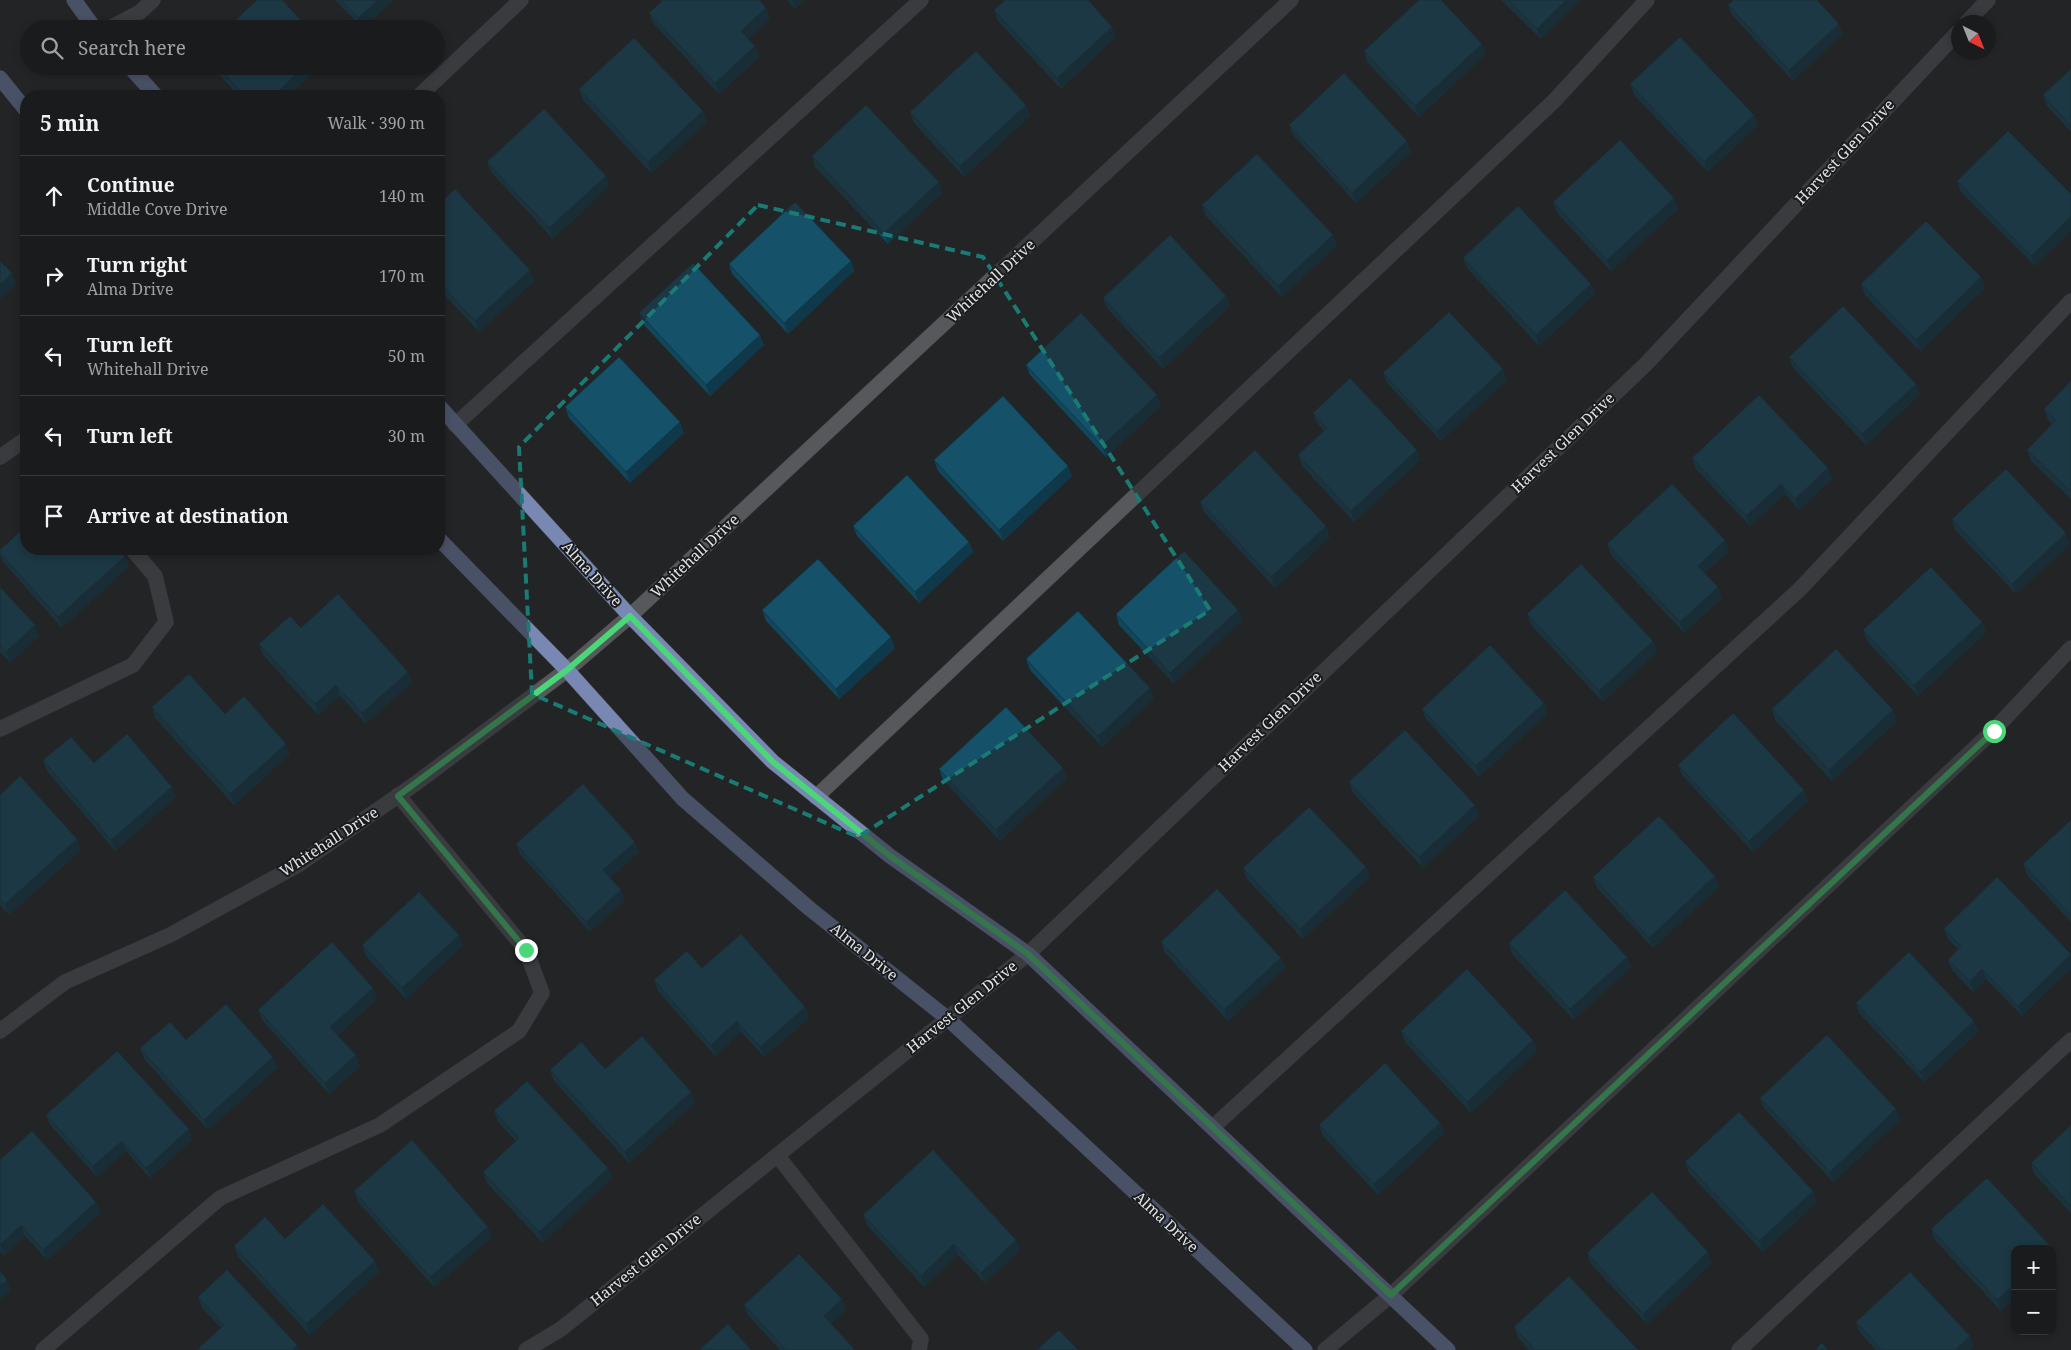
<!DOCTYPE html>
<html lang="en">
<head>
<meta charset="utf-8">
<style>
	:root { --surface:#1a1b1c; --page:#232425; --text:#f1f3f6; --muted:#9fa1a3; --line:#38393b }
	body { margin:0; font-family:"Noto Serif",serif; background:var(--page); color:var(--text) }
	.controls { position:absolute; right:15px; bottom:15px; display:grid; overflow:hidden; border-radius:10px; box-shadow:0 2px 8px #0003 }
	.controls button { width:45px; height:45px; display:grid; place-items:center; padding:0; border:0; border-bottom:1px solid var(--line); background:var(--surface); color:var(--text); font:25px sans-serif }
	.compass { position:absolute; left:1951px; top:15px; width:45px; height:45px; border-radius:50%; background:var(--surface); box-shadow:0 2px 8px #0003; rotate:137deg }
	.stop { position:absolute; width:15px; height:15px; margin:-11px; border:4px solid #4ad778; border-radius:50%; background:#fff }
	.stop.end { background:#4ad778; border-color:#fff; box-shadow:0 1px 5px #0008 }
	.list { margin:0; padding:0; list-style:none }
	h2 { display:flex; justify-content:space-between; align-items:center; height:65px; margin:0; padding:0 20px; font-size:21px }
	h2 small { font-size:16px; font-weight:400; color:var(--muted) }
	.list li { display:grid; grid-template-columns:32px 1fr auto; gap:15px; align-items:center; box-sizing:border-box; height:80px; padding:0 20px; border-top:1px solid var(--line) }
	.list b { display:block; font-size:19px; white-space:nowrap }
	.list p { margin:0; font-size:16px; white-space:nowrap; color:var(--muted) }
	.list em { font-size:16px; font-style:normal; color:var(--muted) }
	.icon { flex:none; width:28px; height:28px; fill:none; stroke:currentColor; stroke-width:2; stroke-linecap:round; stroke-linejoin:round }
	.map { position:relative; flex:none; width:2071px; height:1350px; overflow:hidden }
	.search { position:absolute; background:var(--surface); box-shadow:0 2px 8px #0003; left:20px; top:20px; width:425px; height:55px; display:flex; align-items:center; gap:12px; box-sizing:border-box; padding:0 18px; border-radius:28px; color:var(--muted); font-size:19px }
	.panel { position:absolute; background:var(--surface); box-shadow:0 2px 8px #0003; left:20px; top:90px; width:425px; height:465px; border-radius:20px }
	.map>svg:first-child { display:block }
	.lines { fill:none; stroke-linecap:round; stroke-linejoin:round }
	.minor-casing { stroke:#3e4042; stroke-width:16 }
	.major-casing { stroke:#3e4042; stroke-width:16 }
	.minor { stroke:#56585b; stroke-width:15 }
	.major { stroke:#7988b3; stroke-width:15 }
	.wall { fill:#12465a }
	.shaded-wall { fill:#0f394a }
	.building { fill:#155169; stroke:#0f394a }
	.route { stroke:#4ad778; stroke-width:6 }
	.marked { fill:none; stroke:#1a7b74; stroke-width:4; stroke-dasharray:10 6; stroke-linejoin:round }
	.labels { text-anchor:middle; stroke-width:4; stroke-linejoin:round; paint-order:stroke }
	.street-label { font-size:15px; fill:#e1e3e5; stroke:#191b1d }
</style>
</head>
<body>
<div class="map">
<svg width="2071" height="1350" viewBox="0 0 2071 1350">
	<rect width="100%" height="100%" fill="#222426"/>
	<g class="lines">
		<defs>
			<path id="minor" d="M1967,22l21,-22
				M108,29l32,-17 13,-12
				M419,96l102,-96
				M455,425l466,-425
				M0,457l26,-18
				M0,729l133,-64 33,-43 -11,-46 -23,-27
				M816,797l738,-696 93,-101
				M0,1031l65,-49 105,-47 128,-70 117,-81 152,-114 63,-54 661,-616
				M1213,1127l587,-538 271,-288
				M777,1155l144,184 -2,11
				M43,1350l177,-152 160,-73 139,-94 23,-38 -16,-43 -128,-155
				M526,1350l35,-21 467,-375 618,-590 312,-332
				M1325,1350l66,-55 602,-564 78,-83
				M1739,1350l332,-310"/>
			<path id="major" d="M74,0l21,29
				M129,66l27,30
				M0,78l26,32
				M439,406l191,210 143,146 117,94 138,98 420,396
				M439,539l128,131 116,129 127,110 137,109 358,332"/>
		</defs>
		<!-- minor casing -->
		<use href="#minor" class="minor-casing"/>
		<!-- major casing -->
		<use href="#major" class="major-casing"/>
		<!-- minor -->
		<use href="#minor" class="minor"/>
		<!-- major -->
		<use href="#major" class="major"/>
	</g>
	<!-- wall -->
	<path class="wall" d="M335,0h58l-30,29z
		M787,0h17l-9,9z
		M1501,0h79l-39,39z
		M1728,5l115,29 -50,47 -61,-66z
		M766,8l4,11 -22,20 7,7 4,11 -40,37 -66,-71 -4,-10z
		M994,10l122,27 -55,52 -63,-68z
		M1364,51l122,3 -67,63 -52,-55z
		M211,66h109l-32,30h-49z
		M2071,69v63l-24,-26 -4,-11z
		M1630,84l124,31 4,10 -50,47 -74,-77z
		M579,89l128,33 -56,51 -68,-73z
		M1026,105l4,11 -66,61 -50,-54 -4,-11z
		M1289,125l122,27 -55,51 -63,-68z
		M2008,131l27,135 -74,-74 -4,-11z
		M812,156l127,26 3,11 -54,51 -73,-77z
		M487,162l119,14 3,10 -56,53 -62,-67z
		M1674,198l4,11 -67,62 -54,-58 -4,-11z
		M439,204l91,66 4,11 -55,51 -40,-43z
		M1202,205l135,40 -55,52 -76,-81z
		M1463,258l132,36 -56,52 -72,-78z
		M851,261l3,10 -66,63 -56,-60 -3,-10z
		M1861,284l124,4 -65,63 -55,-56z
		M1226,296l4,10 -67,63 -56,-61 -4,-10z
		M639,313l125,32 -54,51 -67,-72z
		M1789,357l127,27 4,10 -54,51 -73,-77z
		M1026,365l135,41 -55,51 -76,-82z
		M1383,373l124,7 -66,61 -54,-58z
		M2071,381v118l-40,-38 -4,-11 25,-26 -4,-4 -4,-11z
		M565,407l119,26 -54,50 -61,-65z
		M1313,413l104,37 3,10 -66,62 -52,-56 -4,-11 26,-24 -7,-8z
		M1692,458l136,10 4,11 -33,31 -14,-16 -35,32 -54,-57z
		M934,460l138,16 -69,65 -65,-70z
		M1200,502l130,35 -55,51 -71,-76z
		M1952,519l118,25 -54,50 -61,-64z
		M853,526l116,16 4,10 -54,51 -62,-67z
		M1607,544l122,7 -24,22 17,25 -38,35 -73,-78z
		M0,550l125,6 4,10 -67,62 -59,-66 -3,-7z
		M0,587l39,49 -29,27 -10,-11z
		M762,610l133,38 -56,51 -73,-78z
		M1238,610l4,10 -68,64 -55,-59 -3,-11z
		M1527,614l126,27 4,11 -54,50 -72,-77z
		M1982,622l4,10 -68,64 -51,-55 -4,-11z
		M301,628l111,54 -46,42 -26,-28 -22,19 -55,-60 -4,-11z
		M1026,659l124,29 4,11 -52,48 -72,-77z
		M1544,703l3,11 -68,63 -53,-58 -4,-10z
		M152,707l73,7 65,40 -56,51 -79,-87z
		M1772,709l125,12 -65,60 -57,-61z
		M43,760l51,3 82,34 -61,54 -68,-80z
		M1678,765l130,36 -55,51 -71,-77z
		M1063,768l4,10 -67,63 -57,-61 -4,-11z
		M1349,782l130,34 -56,52 -70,-75z
		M0,795l81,55 -72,65 -9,-10z
		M2071,820v102l-44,-47 -4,-11z
		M516,844l123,8 -29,26 15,22 -35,32 -70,-78z
		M1366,867l3,11 -66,61 -56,-60 -4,-11z
		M1593,877l126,10 -66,61 -56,-60z
		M1944,929l127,25v14l-49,48 -36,-37 -13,13 -21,-22 -4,-10 10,-11 -10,-10z
		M1161,942l120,16 4,10 -57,53 -63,-68z
		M1509,943l118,14 4,10 -57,53 -62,-66z
		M362,945h101l-57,54 -40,-43z
		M702,968l103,39 4,11 -45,39 -23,-25 -26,24 -57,-65 -4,-11z
		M377,999l-39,36 22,31 -31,28 -67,-74 -4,-10z
		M1856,1003l118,18 4,11 -54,50 -65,-69z
		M1401,1031l132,9 4,11 -66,62 -66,-71z
		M186,1040l87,17 4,11 -69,62 -64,-71 -4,-11z
		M550,1070l145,33 -66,60 -75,-82z
		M1760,1098l140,22 -67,62 -69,-74z
		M494,1111l114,57 4,10 -69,65 -56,-60 -4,-11 33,-31 -18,-19z
		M46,1115l146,25 -42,38 -24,-27 -29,26 -47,-52z
		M1440,1123l4,10 -66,62 -55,-59 -4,-11z
		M2071,1125v88l-37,-39 -3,-11z
		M0,1160l96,42 4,11 -53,47 -22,-24 -21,20 -4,-5z
		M1685,1162l128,29 4,11 -54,50 -74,-79z
		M354,1191l138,46 -58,50 -76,-85z
		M863,1215l157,35 -35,33 -27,-28 -34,32 -57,-62z
		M1931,1229l125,30 -55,52 -66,-71z
		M285,1239l94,33 -69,63 -72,-78 -4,-11z
		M1587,1253l125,10 -65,61 -56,-60z
		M198,1297l99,48 2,5h-102l24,-22 -19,-20z
		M842,1299l4,11 -15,14 24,26h-75l-32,-35 -4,-10z
		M1856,1322l118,24 -4,4h-94l-16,-17z
		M1514,1327l124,23h-109l-11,-12z"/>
	<!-- shaded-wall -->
	<path class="shaded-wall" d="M378,0h15l-31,29 -4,-11z
		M792,0h12l-9,9z
		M1566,0h14l-39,39 -4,-10z
		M766,8l4,11 -25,23 -4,-11z
		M1839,24l4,10 -50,47 -4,-11z
		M1112,27l4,10 -55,52 -4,-11z
		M1482,44l4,10 -67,63 -4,-11z
		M755,46l4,11 -40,37 -4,-11z
		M305,66h15l-32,30h-15z
		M1026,105l4,11 -66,61 -4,-11z
		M703,111l4,11 -56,51 -3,-11z
		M1754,115l4,10 -50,47 -4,-10z
		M1407,141l4,11 -55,51 -4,-10z
		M606,176l3,10 -56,53 -4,-11z
		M939,182l3,11 -54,51 -4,-11z
		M1674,198l4,11 -67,62 -4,-11z
		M2071,216v15l-36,35 -4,-10z
		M1333,235l4,10 -55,52 -4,-11z
		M851,261l3,10 -66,63 -4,-11z
		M530,270l4,11 -55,51 -4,-11z
		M12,273l4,11 -16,15v-14z
		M1981,277l4,11 -65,63 -4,-11z
		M1591,284l4,10 -56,52 -3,-11z
		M1226,296l4,10 -67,63 -4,-11z
		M760,335l4,10 -54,51 -4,-11z
		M1503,369l4,11 -66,61 -4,-10z
		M1916,384l4,10 -54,51 -4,-11z
		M1157,395l4,11 -55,51 -4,-11z
		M680,422l4,11 -54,50 -4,-11z
		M1417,450l3,10 -66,62 -3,-11z
		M1068,466l4,10 -69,65 -4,-11z
		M1828,468l4,11 -33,31 -4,-11z
		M1781,484l4,10 -35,32 -4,-10z
		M1326,526l4,11 -55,51 -4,-11z
		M2066,533l4,11 -54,50 -4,-10z
		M1725,540l4,11 -27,25 -4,-10z
		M969,542l4,10 -54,51 -4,-11z
		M125,556l4,10 -67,62 -4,-11z
		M1718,587l4,11 -38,35 -4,-11z
		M1238,610l4,10 -68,64 -4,-11z
		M1982,622l4,10 -68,64 -4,-11z
		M35,625l4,11 -29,27 -4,-11z
		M891,637l4,11 -56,51 -3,-10z
		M1653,641l4,11 -54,50 -4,-11z
		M408,672l4,10 -46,42 -4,-11z
		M336,685l4,11 -22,19 -3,-11z
		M1150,688l4,11 -52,48 -4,-11z
		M1544,703l3,11 -68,63 -3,-11z
		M1893,710l4,11 -65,60 -3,-11z
		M286,744l4,10 -56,51 -4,-11z
		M1063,768l4,10 -67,63 -4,-11z
		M172,787l4,10 -61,54 -4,-11z
		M1804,790l4,11 -55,51 -4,-11z
		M1475,805l4,11 -56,52 -4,-11z
		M77,839l4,11 -72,65 -4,-11z
		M635,842l4,10 -32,29 -4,-11z
		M1366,867l3,11 -66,61 -3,-10z
		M1715,876l4,11 -66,61 -4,-10z
		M621,890l4,10 -35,32 -4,-10z
		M459,935l4,10 -57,54 -4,-11z
		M2071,954v14l-49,48 -4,-10z
		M1627,957l4,10 -57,53 -4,-11z
		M1281,958l4,10 -57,53 -4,-11z
		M1982,969l4,10 -13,13 -3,-11z
		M373,988l4,11 -43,39 -4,-11z
		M805,1007l4,11 -45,39 -4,-10z
		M737,1021l4,11 -26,24 -4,-11z
		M1974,1021l4,11 -54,50 -4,-10z
		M1533,1040l4,11 -66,62 -4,-11z
		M356,1055l4,11 -31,28 -4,-11z
		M273,1057l4,11 -69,62 -4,-10z
		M691,1092l4,11 -66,60 -4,-11z
		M1896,1109l4,11 -67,62 -3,-10z
		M1440,1123l4,10 -66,62 -4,-11z
		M189,1129l3,11 -42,38 -4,-10z
		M122,1141l4,10 -29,26 -4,-11z
		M608,1168l4,10 -69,65 -4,-11z
		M1813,1191l4,11 -54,50 -4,-11z
		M96,1202l4,11 -53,47 -4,-10z
		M21,1225l4,11 -21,20 -4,-11z
		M488,1227l4,10 -58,50 -4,-10z
		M1016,1240l4,10 -35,33 -4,-10z
		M954,1244l4,11 -34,32 -3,-11z
		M2052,1249l4,10 -4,4z
		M1708,1252l4,11 -65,61 -4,-10z
		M375,1261l4,11 -69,63 -4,-11z
		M7,1280l4,10 -11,10v-14z
		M2015,1284v14l-14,13 -4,-11z
		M842,1299l4,11 -19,17 -3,-11z
		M1970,1336l4,10 -4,4h-15z
		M297,1345l2,5h-7z"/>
	<!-- building -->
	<path class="building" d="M257,0h25l27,29h-83z
		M341,0h37l-20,18z
		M663,0h96l7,8 -25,23 14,15 -40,37 -66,-70z
		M1005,0h83l24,27 -55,51 -63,-68z
		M1419,0h22l41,44 -67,62 -51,-55z
		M1508,0h58l-29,29z
		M1733,0h84l22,24 -50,46 -61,-65z
		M1680,37l74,78 -50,47 -74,-78z
		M634,38l69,73 -55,51 -69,-73z
		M976,51l50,54 -66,61 -50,-54z
		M217,66h88l-32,30h-28z
		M2071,69v57l-28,-31z
		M1344,73l63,68 -55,52 -63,-68z
		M866,105l73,77 -55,51 -72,-77z
		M544,109l62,67 -57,52 -62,-66z
		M2008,131l63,63v22l-40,40 -74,-75z
		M1620,140l54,58 -67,62 -54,-58z
		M1257,154l76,81 -55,51 -76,-81z
		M455,189l75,81 -55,51 -36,-39v-78z
		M795,202l56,59 -67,62 -55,-59z
		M1518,206l73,78 -55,51 -73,-77z
		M1926,221l55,56 -65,63 -55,-56z
		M1170,235l56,61 -67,62 -56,-60z
		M0,261l12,12 -12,12z
		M693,263l67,72 -54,50 -67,-72z
		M1843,306l73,78 -54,50 -73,-77z
		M1449,312l54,57 -66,62 -54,-58z
		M1081,313l76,82 -55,51 -76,-81z
		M619,357l61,65 -54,50 -61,-65z
		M1350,378l67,72 -66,61 -53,-56 29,-27 -14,-15z
		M2071,381v111l-44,-42 29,-30 -12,-11z
		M1759,395l69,73 -33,31 -14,-15 -35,32 -54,-58z
		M1003,396l65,70 -69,64 -65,-70z
		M1255,450l71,76 -55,51 -71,-75z
		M2006,469l60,64 -54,51 -60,-65z
		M907,475l62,67 -54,50 -62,-66z
		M1672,484l53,56 -27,26 20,21 -38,35 -73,-78z
		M26,526v23h93l6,7 -67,61 -58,-64v-3z
		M1184,551l54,59 -68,63 -54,-59z
		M818,559l73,78 -55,52 -74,-79z
		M1581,564l72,77 -54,50 -72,-77z
		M1931,567l51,55 -68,63 -51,-55z
		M0,587l35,38 -29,27 -6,-7z
		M338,594l70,78 -46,41 -26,-28 -21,19 -56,-60 31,-28 11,12z
		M1078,611l72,77 -52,48 -72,-77z
		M1490,645l54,58 -68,63 -54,-57z
		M1836,649l57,61 -64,60 -57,-61z
		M189,674l36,40 19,-18 42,48 -56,50 -78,-87z
		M1006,707l57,61 -67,62 -57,-61z
		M1733,713l71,77 -55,51 -71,-76z
		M1405,730l70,75 -56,52 -70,-75z
		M127,734l45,53 -61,53 -68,-80 28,-23 23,26z
		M20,776l57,63 -72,65 -5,-5v-104z
		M583,784l52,58 -32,28 18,20 -35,32 -70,-78z
		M1309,807l57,60 -66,62 -57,-61z
		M1659,816l56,60 -66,62 -56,-61z
		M2071,820v96l-48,-52z
		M1997,877l74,77 -53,52 -36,-37 -12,12 -22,-21 13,-14 -17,-17z
		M1217,889l64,69 -57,52 -63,-68z
		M1565,890l62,67 -57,52 -61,-66z
		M419,892l40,43 -57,53 -40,-43z
		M741,934l64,73 -45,40 -23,-26 -26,24 -57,-65 33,-29 15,17z
		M332,942l41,46 -43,39 26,28 -31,28 -67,-73z
		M1909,952l65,69 -54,51 -64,-69z
		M1467,969l66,71 -66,62 -66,-71z
		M226,1004l47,53 -69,63 -64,-72 30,-26 16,18z
		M1827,1035l69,74 -66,63 -70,-74z
		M642,1036l49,56 -66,60 -75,-82 31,-28 24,27z
		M117,1051l72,78 -43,39 -24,-27 -29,25 -47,-51z
		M1385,1063l55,60 -66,61 -55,-59z
		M527,1081l81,87 -69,64 -56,-60 36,-34 -25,-27z
		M1739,1112l74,79 -54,50 -74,-79z
		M2071,1125v81l-40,-43z
		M32,1131l64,71 -53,48 -22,-25 -21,20v-85z
		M412,1140l76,87 -58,50 -76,-86z
		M933,1150l83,90 -35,33 -27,-29 -33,32 -58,-61z
		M1987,1178l66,71h-38v35l-18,16 -66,-71z
		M1652,1192l56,60 -65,62 -56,-61z
		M323,1204l52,57 -69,63 -72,-78 31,-29 20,22z
		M799,1254l43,45 -18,17 31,34h-69l-42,-45z
		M227,1270l70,75 -5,5h-95l27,-25 -26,-28z
		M0,1271l7,9 -7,6z
		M1910,1272l60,64 -15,14h-73l-26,-28z
		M1569,1276l69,74h-103l-21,-23z
		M728,1324l23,26h-52z
		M1059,1330l19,20h-41z
		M1822,1343l6,7h-13z"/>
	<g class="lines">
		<!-- route -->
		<path class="route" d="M526,950l-128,-154 169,-126 63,-54 143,146 117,94 138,98 363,341 603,-564"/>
	</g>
	<!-- marked area -->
	<path d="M0 0H2071V1350H0ZM758,205l225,52 227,353 -352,227 -326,-143 -13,-247z" fill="#222426" fill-opacity=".55" fill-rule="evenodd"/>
	<path class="marked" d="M758,205l225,52 227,353 -352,227 -326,-143 -13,-247z"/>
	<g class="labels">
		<!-- street labels -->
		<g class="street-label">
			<text transform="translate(1845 152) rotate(-47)" y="5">Harvest Glen Drive</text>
			<text transform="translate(991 281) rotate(-43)" y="5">Whitehall Drive</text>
			<text transform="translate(1563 443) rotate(-44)" y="5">Harvest Glen Drive</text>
			<text transform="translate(695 556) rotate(-43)" y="5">Whitehall Drive</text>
			<text transform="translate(592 574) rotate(48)" y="5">Alma Drive</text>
			<text transform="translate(1270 722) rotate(-44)" y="5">Harvest Glen Drive</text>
			<text transform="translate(329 842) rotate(-33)" y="5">Whitehall Drive</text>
			<text transform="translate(864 952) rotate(39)" y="5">Alma Drive</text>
			<text transform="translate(962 1007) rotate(-39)" y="5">Harvest Glen Drive</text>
			<text transform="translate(1166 1222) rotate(43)" y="5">Alma Drive</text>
			<text transform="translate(646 1260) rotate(-39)" y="5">Harvest Glen Drive</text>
		</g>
	</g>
</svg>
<div class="controls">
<button>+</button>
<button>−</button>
</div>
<svg class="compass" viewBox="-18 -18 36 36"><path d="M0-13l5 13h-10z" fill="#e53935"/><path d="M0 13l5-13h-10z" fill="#9fa1a3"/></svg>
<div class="stop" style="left:1994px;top:731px"></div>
<div class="stop end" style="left:526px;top:950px"></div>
<div class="search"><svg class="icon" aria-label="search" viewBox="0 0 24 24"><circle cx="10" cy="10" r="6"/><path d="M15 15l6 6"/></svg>Search here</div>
<section class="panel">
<h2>5 min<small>Walk · 390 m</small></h2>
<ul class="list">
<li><svg class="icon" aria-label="ahead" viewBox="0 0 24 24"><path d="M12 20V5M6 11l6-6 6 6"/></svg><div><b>Continue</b><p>Middle Cove Drive</p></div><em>140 m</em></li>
<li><svg class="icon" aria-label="right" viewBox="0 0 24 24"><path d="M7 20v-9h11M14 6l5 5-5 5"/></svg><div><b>Turn right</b><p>Alma Drive</p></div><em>170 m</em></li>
<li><svg class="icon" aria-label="left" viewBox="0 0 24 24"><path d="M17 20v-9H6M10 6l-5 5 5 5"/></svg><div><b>Turn left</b><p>Whitehall Drive</p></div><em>50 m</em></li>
<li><svg class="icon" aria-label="left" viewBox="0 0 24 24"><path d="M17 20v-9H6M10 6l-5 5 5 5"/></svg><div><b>Turn left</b></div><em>30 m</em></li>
<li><svg class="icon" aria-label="arrive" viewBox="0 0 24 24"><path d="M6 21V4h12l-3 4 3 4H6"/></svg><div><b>Arrive at destination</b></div></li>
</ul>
</section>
</div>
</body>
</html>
